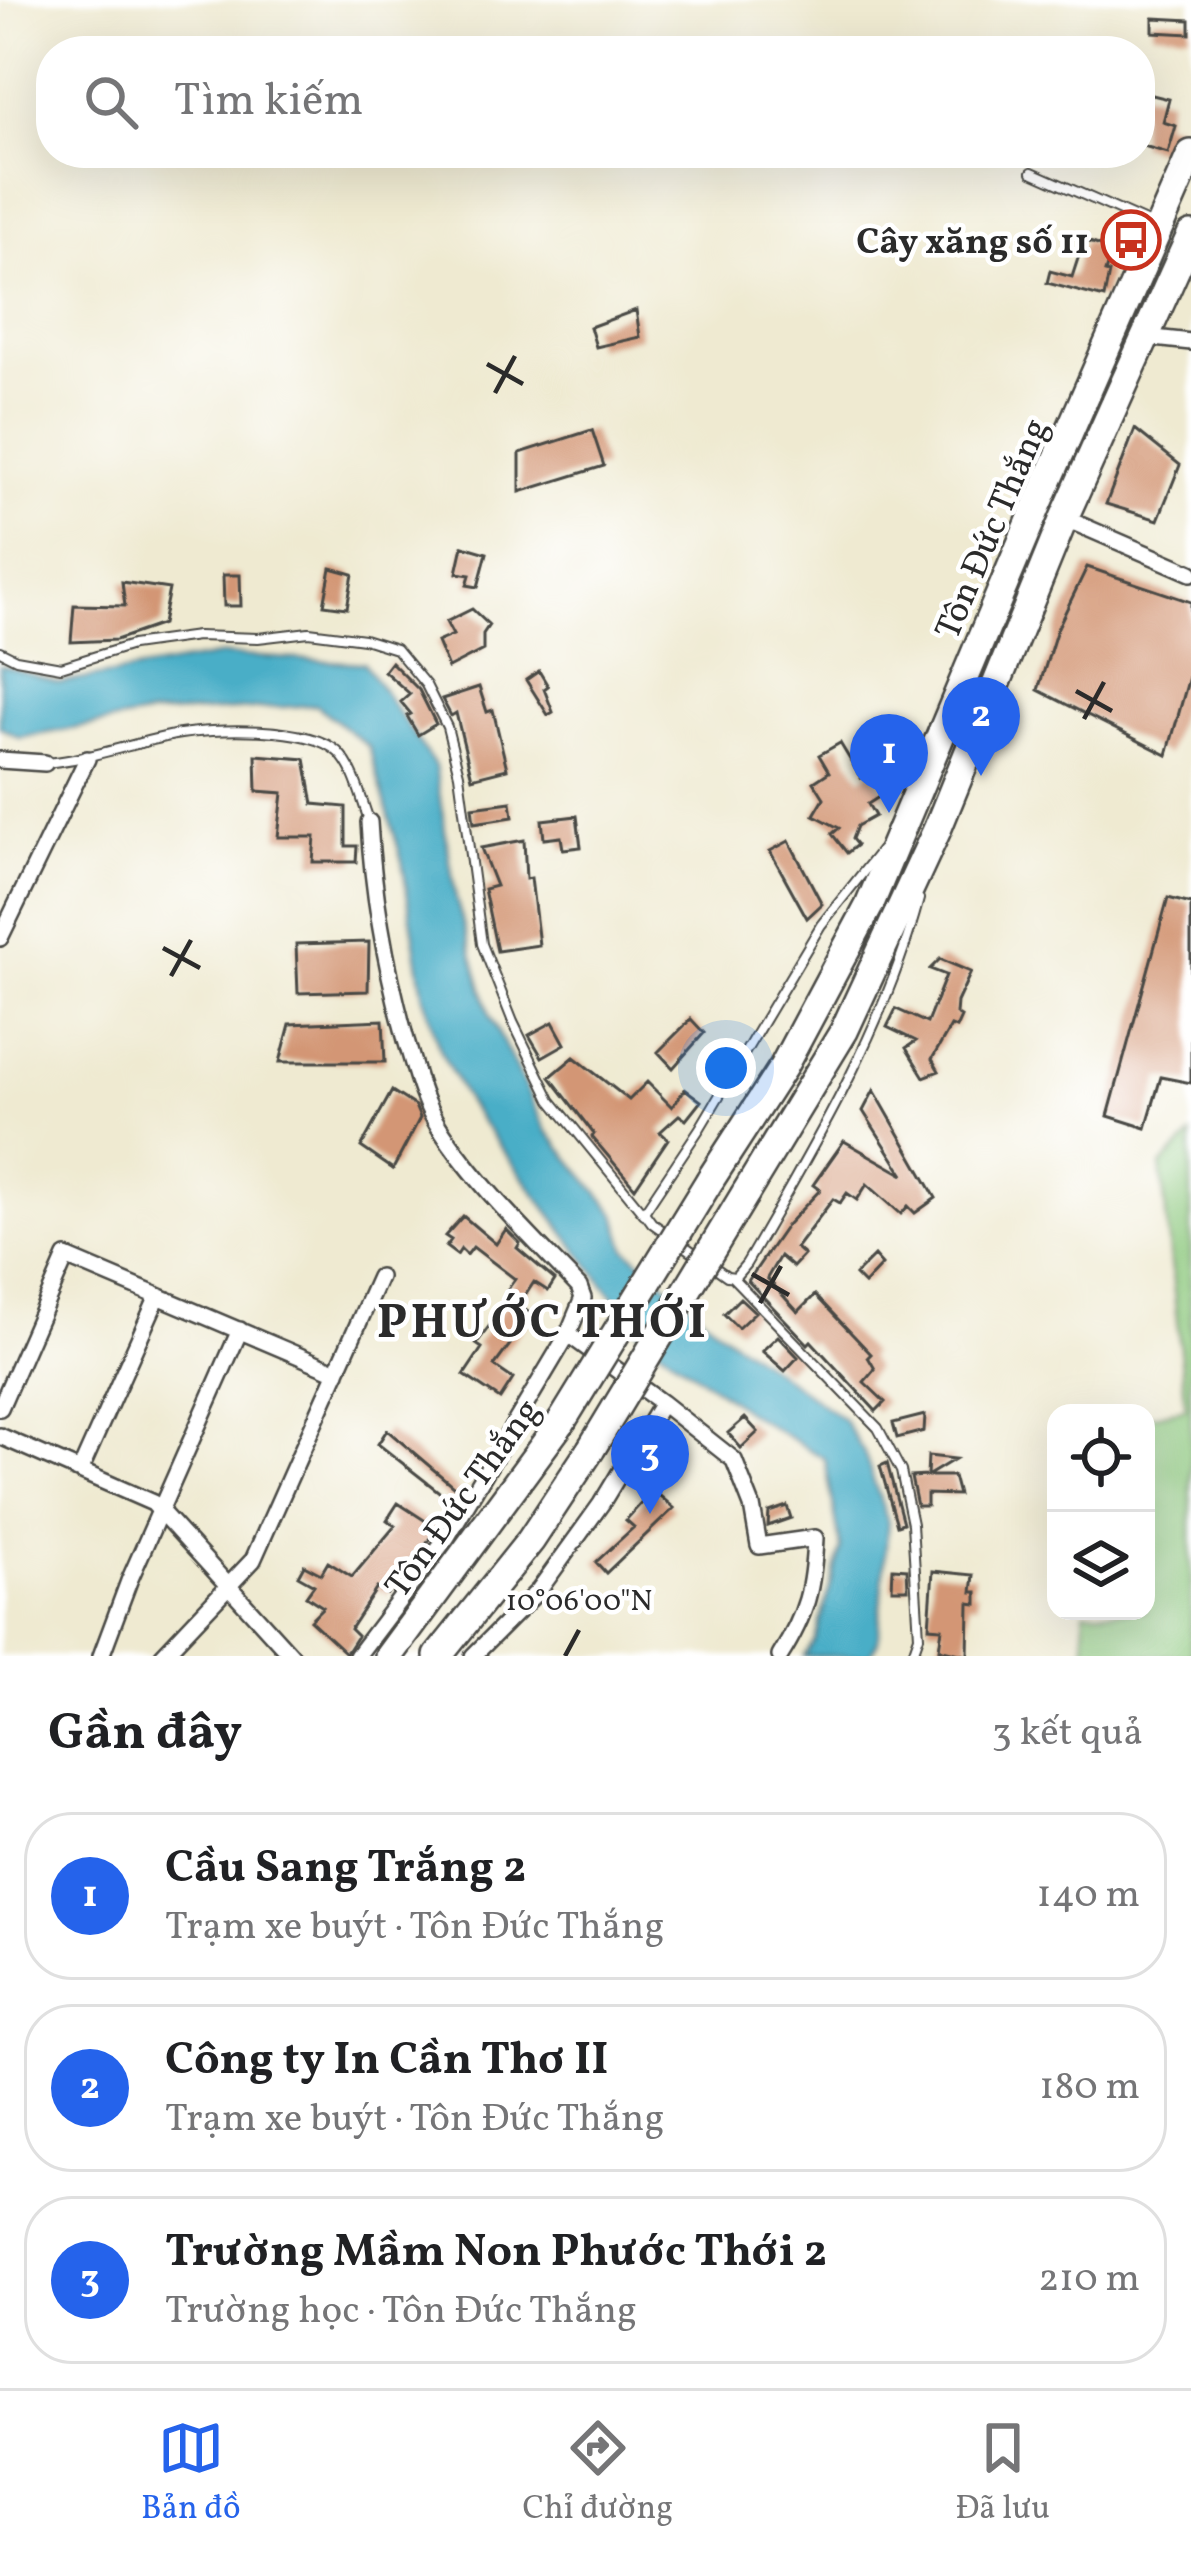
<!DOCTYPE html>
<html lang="vi">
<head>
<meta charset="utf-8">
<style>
	:root { --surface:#fff; --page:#f6f6f6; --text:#202124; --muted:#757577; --line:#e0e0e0; --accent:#2563eb }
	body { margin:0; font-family:Vollkorn,serif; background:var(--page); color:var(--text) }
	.controls { position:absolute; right:36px; bottom:36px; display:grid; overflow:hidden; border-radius:24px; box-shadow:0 12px 48px #0002 }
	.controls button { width:108px; height:108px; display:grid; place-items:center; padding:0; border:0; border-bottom:3px solid var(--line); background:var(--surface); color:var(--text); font:60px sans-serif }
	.you { position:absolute; left:726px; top:1068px; width:42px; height:42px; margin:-30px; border:9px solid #fff; border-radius:50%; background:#1a73e8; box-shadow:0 0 0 18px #1a73e833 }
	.badge { display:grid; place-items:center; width:78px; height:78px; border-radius:50%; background:var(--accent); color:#fff; font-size:39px; font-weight:700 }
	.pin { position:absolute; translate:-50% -99px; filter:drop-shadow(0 3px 6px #0008) }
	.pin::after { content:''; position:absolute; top:63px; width:42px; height:36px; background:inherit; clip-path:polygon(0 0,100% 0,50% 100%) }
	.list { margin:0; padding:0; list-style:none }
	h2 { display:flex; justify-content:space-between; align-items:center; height:156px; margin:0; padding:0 48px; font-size:51px }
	h2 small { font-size:39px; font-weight:400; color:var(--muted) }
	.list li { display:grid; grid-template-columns:78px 1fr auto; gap:36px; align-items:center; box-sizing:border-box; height:168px; margin:0 24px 24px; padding:0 24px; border:3px solid var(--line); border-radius:48px }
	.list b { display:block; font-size:45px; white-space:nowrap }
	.list p { margin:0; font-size:39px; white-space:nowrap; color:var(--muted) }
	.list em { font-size:39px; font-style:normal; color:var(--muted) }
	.icon { flex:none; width:66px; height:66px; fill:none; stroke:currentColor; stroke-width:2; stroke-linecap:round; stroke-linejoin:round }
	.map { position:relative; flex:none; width:1191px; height:1656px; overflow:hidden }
	.search { position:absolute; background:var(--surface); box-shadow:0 12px 48px #0002; left:36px; right:36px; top:36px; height:132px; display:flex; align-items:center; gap:30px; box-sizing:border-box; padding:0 42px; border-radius:48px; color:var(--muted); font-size:45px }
	.sheet { height:732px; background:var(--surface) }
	nav { display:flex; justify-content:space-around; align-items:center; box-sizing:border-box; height:168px; border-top:3px solid var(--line); background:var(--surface); font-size:33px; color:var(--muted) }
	nav a { display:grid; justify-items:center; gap:6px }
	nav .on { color:var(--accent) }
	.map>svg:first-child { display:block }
	.green { fill:#8bc77c; stroke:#5b7954; stroke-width:3 }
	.water { fill:#48aec7; stroke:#3a6c79; stroke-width:3 }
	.building { fill:#d39675 }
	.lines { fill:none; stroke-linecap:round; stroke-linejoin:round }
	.lane-casing { stroke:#484844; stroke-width:12 }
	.street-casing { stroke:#484844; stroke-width:20 }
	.highway-casing { stroke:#484844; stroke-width:32 }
	.lane { stroke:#fff; stroke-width:8 }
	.street { stroke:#fff; stroke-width:15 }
	.highway { stroke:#fff; stroke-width:27 }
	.highway-bridge-casing { stroke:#484844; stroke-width:32; stroke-linecap:butt }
	.highway-bridge { stroke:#fff; stroke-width:27 }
	.ticks { fill:none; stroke:#2b2b2b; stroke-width:4.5 }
	.labels { text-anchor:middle; stroke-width:9; stroke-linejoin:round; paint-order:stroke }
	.poi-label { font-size:36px; font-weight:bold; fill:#2b2b2b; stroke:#fff; text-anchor:end }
	.street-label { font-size:36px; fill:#2b2b2b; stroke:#fff }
	.district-label { font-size:48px; font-weight:bold; letter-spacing:3px; fill:#2b2b2b; stroke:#fff }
	.ticks-label { font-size:30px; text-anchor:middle; fill:#2b2b2b; stroke:#fff; stroke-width:9; stroke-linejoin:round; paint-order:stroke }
</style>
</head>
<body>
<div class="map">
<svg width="1191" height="1656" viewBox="0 0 1191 1656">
	<rect width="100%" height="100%" fill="#fff"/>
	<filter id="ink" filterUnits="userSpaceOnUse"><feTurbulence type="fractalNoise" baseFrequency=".00833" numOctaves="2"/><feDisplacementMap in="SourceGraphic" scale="24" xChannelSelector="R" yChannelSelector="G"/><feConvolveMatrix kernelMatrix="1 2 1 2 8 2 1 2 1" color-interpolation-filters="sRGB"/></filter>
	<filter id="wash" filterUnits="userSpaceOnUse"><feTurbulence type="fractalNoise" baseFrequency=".004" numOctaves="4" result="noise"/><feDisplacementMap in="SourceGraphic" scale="48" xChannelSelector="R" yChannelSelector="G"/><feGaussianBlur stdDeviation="2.7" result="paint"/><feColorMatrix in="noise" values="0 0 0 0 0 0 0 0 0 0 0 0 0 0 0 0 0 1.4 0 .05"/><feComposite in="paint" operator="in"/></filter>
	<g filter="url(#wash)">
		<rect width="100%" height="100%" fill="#efead1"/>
		<!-- green -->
		<path class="green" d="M1191,1136v520h-105l-2,-45h62v-194l40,-9 -25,-242z"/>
		<!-- water -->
		<path class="water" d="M223,655l141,8 71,103 21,133 34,117 56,114 70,84 10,34 94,83 123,88 21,34 24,69 -10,119 -9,15h-65l11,-16 26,-91 -16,-90 -75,-45 -109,-80 -173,-230 -29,-56 -16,-55 -21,-132 -33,-114 -53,-42 -164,10 -132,23 -20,-11v-62l60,18z"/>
		<g id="blocks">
			<!-- building -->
			<path class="building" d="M1153,18l37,2v14l-37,-2z
				M1140,92l29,7 -6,23 13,4 -8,27 -28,-8z
				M1084,240l28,10 -7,22 4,1 -5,25 -57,-15 3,-12 22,6z
				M636,310l4,27 -44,10 -6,-20z
				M1135,429l45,36 -22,55 -52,-16z
				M592,430l12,36 -84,26v-39z
				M463,546l24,7 -9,34 -11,-2 3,-10 -13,-2z
				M1087,567l104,35v68l-24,85 -129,-65 19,-61z
				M331,568l22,6 -6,34 -23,-3z
				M223,575h17l1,31h-17z
				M122,582l47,7 -7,35 -46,16 -45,2 3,-37 51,1z
				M472,609l17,16 -6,9v16l-35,18 -11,-26 16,-7 -7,-13z
				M391,662l28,28 17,34 -18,11 -11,-19 4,-2 -10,-12 9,-8 -26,-23z
				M539,671l9,15 -4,3 9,23 -5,3 -22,-35z
				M479,687l8,25 6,-2 14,59 -35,9 -16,-65 -5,3 -9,-17z
				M840,743l21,35 10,-7 14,22 -17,11 7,12 -18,10 -5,13 5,6 -10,8 -15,-19 7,-6 -25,-13 10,-17 -10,-16 15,-10 -10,-17z
				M256,755l49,4 8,45 33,3v39h11l-1,16h-43l2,-25h-37l5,-44 -26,-2z
				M511,802l2,15 -39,6 -2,-16z
				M577,816l4,31 -18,2 -2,-12 -17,2 -2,-19z
				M524,840l2,39 5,-1 8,67 -42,6 -13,-62 12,-3 -15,-38z
				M789,841l33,63 -15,14 -37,-67z
				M1168,898l23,6v179l-30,-6 -15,51 -38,-12z
				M369,942l-1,49 -70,2 -2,-49z
				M940,959l31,13 -14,30 -1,12 5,3 -5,11 -5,-2 -19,33 7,12 -15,6 -18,-29 10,-7 -29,-14 9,-18 31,14 19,-48 -16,-6z
				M691,1019l13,14 -31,35 -15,-16z
				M383,1020l2,42h-105l10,-38z
				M553,1022l12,22 -23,13 -13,-22z
				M574,1057l55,43 18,-18 25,25 13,-18 16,12 -15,19 -7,-5 -19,17 8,7 -33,49 -43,-51 2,-3 -44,-57z
				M874,1090l62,108 -21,15 -7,-7 -7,8 -34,-30 -10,16 -10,-7 -7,10 -7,-4 -37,49 8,7 -11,12 -13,-11 -13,22 31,34 17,-17 56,59 -3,3 7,12 -11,13 21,20 -9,9 -65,-70 -3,3 -60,-63 38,-55 34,-36 -7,-5 31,-44 60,34 -41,-64z
				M392,1091l23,15 5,12 -27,51 -32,-22z
				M463,1216l33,28 10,-15 14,14 -3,5 38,32 -7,11 -14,-9 -15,23 13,10 -38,51 19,13 -13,20 -36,-24 18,-27 -6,-4 35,-47 -6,-4 10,-14 -42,-32 -6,8 -6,-6 -4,6 -11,-8 5,-7 -6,-4z
				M874,1256l8,9 -18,19 -9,-9z
				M740,1298l15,14 -17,16 -14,-14z
				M778,1336l20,21 -13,14 -23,-20z
				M925,1415l-1,16 -27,7 -4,-15z
				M745,1418l13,14 -17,16 -13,-15z
				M387,1430l72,61 -7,11 -74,-58z
				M928,1456l27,3 -28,17h26l5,19 -31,-1v12h-10l-6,-29 16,-1z
				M887,1463l16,60 -6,2 -17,-59z
				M653,1490l21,18 -68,65 -10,-11 38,-35 -8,-7z
				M398,1503l40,26 -51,65 -10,-6 -27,41 7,7 -11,17 -36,-33 13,-13 -17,-11 8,-11 -16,-9 6,-11 17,9 7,-12 24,15 43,-51 -8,-6z
				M787,1506l4,12 -23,8 1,-14z
				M893,1568l14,1 1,20h-16z
				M933,1571l41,4 -2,17h5v12l-8,-1 -1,53 -29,-7 3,-21 -13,-1z"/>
		</g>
	</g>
	<g filter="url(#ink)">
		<use href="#blocks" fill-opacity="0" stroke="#484844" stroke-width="3"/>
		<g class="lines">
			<defs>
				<path id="lane" d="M1032,172l120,53
					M0,651l16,8 45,8 71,-22 65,-9 61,2 51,-6 55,7 32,10 30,36 21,42 12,47 23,170 31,78 38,78 93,114
					M46,763c44,-4 84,-19 128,-28 38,-7 135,-10 164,17 17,17 23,47 31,68
					M881,850l-60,75 -121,203 -56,84 8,11 75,53 8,1 11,-13c67,-116 138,-234 173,-365
					M732,1277l146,151 23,43 11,53 7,112 -7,20"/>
				<path id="street" d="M1145,337l46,5
					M1064,518l127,55
					M0,760l45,3
					M0,938l87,-179
					M568,1334l94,69
					M0,1408l66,-151 271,115
					M0,1436l153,67 139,153
					M80,1471l78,-175
					M101,1656l28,-75 111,-251
					M162,1656l91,-96 126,-283
					M357,1656l90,-119 121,-203 15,-36 -4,-11c-47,-49 -103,-103 -140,-160 -17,-26 -24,-58 -33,-87 -20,-72 -33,-143 -37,-218
					M473,1656l66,-66 62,-86 61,-101 72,57 18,46 7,40 56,-8c-2,50 -8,75 -35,118"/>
				<path id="highway" d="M710,1180l73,-113 86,-161 168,-400 154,-352
					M745,1194l99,-163 93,-201 127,-312 127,-283
					M389,1656l173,-235
					M438,1656l93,-116 60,-91"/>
			</defs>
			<!-- lane casing -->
			<use href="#lane" class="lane-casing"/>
			<!-- street casing -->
			<use href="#street" class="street-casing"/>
			<!-- highway casing -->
			<use href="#highway" class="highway-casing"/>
			<!-- lane -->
			<use href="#lane" class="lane"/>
			<!-- street -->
			<use href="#street" class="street"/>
			<!-- highway -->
			<use href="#highway" class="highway"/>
			<defs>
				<path id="highway-bridge" d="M562,1421l148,-241
					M591,1449l154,-255"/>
			</defs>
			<!-- highway-bridge casing -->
			<use href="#highway-bridge" class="highway-bridge-casing"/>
			<!-- highway-bridge -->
			<use href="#highway-bridge" class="highway-bridge"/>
		</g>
	</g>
	<!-- ticks -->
	<path class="ticks" d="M487,364l36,20M495,393l20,-37M1076,691l36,20M1084,719l20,-37M163,948l37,20M171,976l20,-36M752,1274l37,21M760,1303l21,-37M565,1656l14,-26"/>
	<!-- icons -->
	<defs>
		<symbol id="bus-ring" viewBox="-11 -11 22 22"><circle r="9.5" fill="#fff" stroke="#c8321e" stroke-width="1.5"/><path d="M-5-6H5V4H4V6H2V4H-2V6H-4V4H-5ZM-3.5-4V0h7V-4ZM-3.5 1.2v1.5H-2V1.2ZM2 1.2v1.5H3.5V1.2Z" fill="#c8321e"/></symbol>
	</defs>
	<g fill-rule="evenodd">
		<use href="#bus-ring" x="1098" y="207" width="66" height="66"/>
	</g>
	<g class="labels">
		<!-- poi labels -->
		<g class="poi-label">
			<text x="1089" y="253">Cây xăng số 11</text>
		</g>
		<!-- street labels -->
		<g class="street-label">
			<text transform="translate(990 528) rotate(-67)" y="13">Tôn Đức Thắng</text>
			<text transform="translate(461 1497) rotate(-54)" y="13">Tôn Đức Thắng</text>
		</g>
		<!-- district labels -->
		<g class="district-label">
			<text x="543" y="1337">PHƯỚC THỚI</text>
		</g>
	</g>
	<g class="ticks-label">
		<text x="579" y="1610">10°06'00"N</text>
	</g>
</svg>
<div class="controls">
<button><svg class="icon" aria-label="locate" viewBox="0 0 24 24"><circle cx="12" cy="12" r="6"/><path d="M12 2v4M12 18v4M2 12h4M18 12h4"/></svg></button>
<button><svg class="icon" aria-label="layers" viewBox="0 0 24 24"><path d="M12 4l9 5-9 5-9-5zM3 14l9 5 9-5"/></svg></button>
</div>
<div class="you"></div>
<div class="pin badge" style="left:889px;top:813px">1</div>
<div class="pin badge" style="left:981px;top:776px">2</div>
<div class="pin badge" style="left:650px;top:1514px">3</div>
<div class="search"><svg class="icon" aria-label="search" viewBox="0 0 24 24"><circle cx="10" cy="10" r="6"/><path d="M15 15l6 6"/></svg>Tìm kiếm</div>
</div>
<section class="sheet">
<h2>Gần đây<small>3 kết quả</small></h2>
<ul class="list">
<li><span class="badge">1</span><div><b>Cầu Sang Trắng 2</b><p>Trạm xe buýt · Tôn Đức Thắng</p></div><em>140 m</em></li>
<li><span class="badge">2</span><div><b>Công ty In Cần Thơ II</b><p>Trạm xe buýt · Tôn Đức Thắng</p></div><em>180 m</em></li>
<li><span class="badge">3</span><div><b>Trường Mầm Non Phước Thới 2</b><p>Trường học · Tôn Đức Thắng</p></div><em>210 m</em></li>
</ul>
</section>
<nav>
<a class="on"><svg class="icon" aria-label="map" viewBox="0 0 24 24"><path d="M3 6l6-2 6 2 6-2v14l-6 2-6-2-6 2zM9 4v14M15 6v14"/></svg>Bản đồ</a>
<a><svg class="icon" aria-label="directions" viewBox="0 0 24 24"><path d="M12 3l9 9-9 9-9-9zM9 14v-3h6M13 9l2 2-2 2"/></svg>Chỉ đường</a>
<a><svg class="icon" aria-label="saved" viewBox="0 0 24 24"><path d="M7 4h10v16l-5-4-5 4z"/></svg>Đã lưu</a>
</nav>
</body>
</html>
